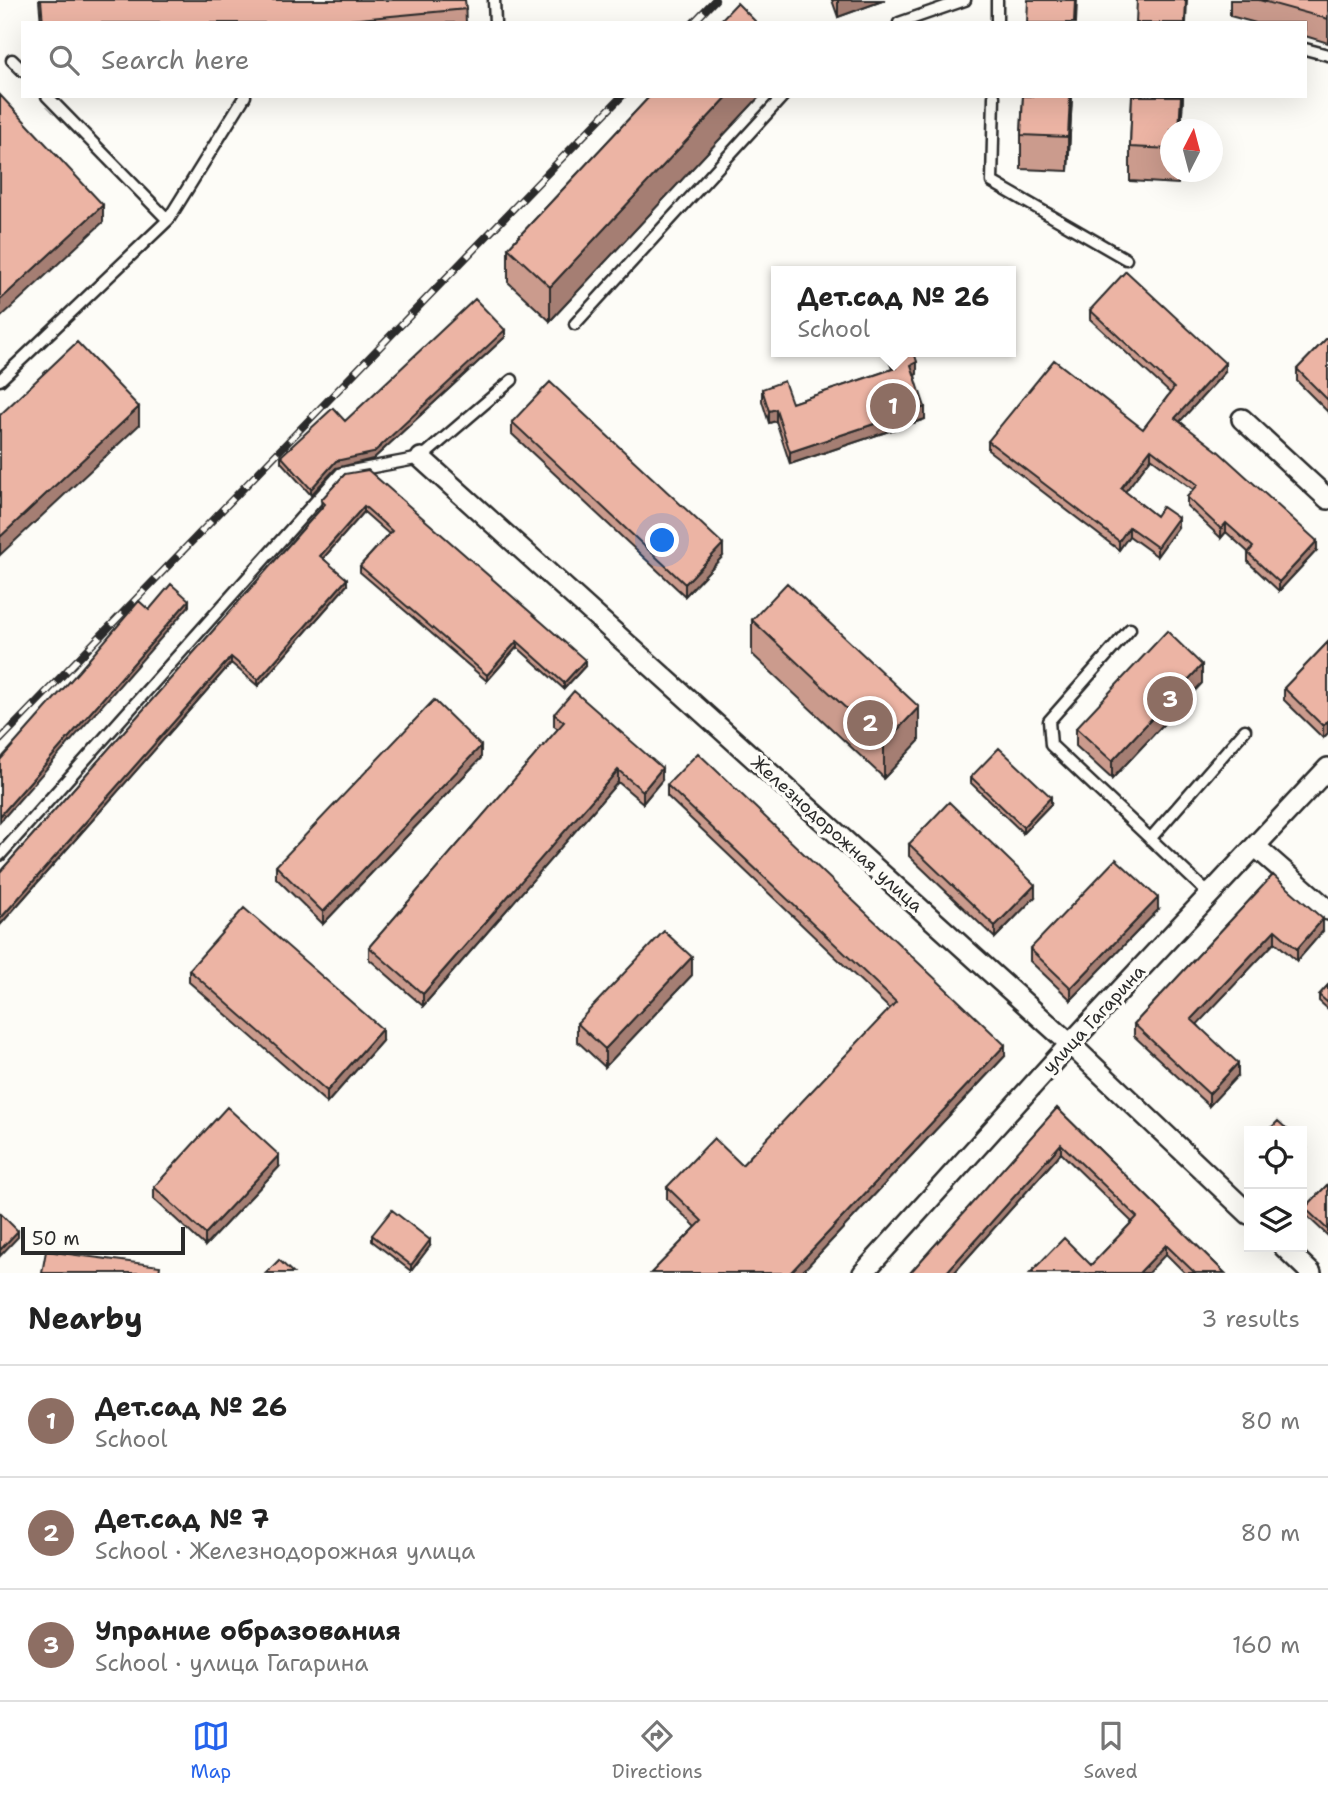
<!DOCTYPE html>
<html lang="en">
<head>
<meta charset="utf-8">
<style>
	:root { --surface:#fff; --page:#f6f6f6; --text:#222; --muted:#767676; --line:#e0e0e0; --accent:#2563eb }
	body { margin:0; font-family:"Shantell Sans",sans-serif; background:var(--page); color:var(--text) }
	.controls { position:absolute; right:21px; bottom:21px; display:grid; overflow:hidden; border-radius:0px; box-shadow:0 7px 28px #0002 }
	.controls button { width:63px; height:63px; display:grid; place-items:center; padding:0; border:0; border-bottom:2px solid var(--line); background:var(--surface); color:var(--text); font:35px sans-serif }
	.compass { position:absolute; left:1160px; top:119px; width:63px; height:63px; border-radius:50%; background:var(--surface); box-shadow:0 7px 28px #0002; rotate:6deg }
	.scale { position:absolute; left:21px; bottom:18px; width:164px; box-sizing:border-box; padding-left:7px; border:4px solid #2b2b2b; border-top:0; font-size:19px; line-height:24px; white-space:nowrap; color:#2b2b2b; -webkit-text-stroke:5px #fdfcf7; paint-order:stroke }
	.you { position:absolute; left:663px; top:541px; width:24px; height:24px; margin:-18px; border:5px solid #fff; border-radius:50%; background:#1a73e8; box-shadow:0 0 0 10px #1a73e833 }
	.badge { display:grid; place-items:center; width:46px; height:46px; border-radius:50%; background:var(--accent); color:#fff; font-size:23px; font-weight:700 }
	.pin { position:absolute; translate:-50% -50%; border:4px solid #fff; box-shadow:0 2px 7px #0006 }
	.popup { position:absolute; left:771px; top:266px; width:245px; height:91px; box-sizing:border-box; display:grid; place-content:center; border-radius:0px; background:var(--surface); filter:drop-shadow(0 2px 5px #0005); font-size:23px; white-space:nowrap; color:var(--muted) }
	.popup b { font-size:26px; color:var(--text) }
	.popup::after { content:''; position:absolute; left:50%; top:100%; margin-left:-14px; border:14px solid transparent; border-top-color:var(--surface) }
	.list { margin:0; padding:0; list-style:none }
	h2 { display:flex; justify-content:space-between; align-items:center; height:91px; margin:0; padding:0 28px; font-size:30px }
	h2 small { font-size:23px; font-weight:400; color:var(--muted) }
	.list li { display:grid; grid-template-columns:46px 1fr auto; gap:21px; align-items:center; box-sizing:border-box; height:112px; padding:0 28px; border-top:2px solid var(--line) }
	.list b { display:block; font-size:26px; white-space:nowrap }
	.list p { margin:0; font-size:23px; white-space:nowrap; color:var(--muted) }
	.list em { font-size:23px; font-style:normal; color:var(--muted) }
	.icon { flex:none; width:38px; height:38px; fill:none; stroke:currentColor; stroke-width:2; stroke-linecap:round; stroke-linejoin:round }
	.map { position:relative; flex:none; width:1328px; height:1273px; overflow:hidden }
	.search { position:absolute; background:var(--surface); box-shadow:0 7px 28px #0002; left:21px; right:21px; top:21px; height:77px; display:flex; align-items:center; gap:18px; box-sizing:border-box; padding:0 24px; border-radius:0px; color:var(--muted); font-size:26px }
	.sheet { height:427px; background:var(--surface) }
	nav { display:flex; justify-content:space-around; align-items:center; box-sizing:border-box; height:98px; border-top:2px solid var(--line); background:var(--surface); font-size:19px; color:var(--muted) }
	nav a { display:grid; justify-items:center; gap:4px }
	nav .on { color:var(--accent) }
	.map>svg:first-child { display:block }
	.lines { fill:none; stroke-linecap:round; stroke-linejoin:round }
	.service-casing { stroke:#2b2b2b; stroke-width:15 }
	.minor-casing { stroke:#2b2b2b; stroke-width:24 }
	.service { stroke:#fdfcf7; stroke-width:10 }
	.minor { stroke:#fdfcf7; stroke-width:19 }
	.rail-casing { stroke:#2b2b2b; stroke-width:8 }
	.rail { stroke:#fdfcf7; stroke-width:5; stroke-dasharray:16; stroke-linecap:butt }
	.wall { fill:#cb9b8d; stroke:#2b2b2b; stroke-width:2 }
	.shaded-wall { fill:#a57e73; stroke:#2b2b2b; stroke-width:2 }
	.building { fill:#ecb4a4; stroke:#2b2b2b; stroke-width:2 }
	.labels { text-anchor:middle; stroke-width:7; stroke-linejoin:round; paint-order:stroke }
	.street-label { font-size:18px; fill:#2b2b2b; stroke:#fdfcf7 }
</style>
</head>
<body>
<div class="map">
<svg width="1328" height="1273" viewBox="0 0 1328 1273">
	<rect width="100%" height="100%" fill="#fdfcf7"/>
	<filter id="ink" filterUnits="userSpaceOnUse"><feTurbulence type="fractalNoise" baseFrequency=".0143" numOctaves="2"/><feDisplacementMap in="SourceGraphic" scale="14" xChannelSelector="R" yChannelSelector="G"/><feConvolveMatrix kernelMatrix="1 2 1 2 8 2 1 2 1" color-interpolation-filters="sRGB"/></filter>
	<g filter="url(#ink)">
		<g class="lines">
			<defs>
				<path id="service" d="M494,0l1,23
					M899,23l66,-23
					M997,23v-23
					M1305,49l23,6
					M12,60l11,11
					M47,96l121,124 77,-124
					M994,96l-2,86 134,77
					M575,324l208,-228
					M0,380l168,-160
					M1130,629l-81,92 2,24 159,150
					M1150,839l95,-109
					M0,855l341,-382 80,-15 91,-78"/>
				<path id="minor" d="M1242,419l86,80
					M421,458l649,586 179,170
					M1255,846l73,64
					M1284,1247l27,26
					M863,1273l207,-229 258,-276"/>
			</defs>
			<!-- service casing -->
			<use href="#service" class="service-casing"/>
			<!-- minor casing -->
			<use href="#minor" class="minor-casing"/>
			<!-- service -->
			<use href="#service" class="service"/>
			<!-- minor -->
			<use href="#minor" class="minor"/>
			<defs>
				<path id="rail" d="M693,23l22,-23
					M0,740l622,-644"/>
			</defs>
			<!-- rail casing -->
			<use href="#rail" class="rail-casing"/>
			<!-- rail -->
			<use href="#rail" class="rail"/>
		</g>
		<!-- wall -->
		<path class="wall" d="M39,0h426l1,23h-425z
			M832,0h53l-47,17z
			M1230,0h98v43l-23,-7v-13h-49l-26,-7z
			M650,96h110l-210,225 -42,-39v-34z
			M1023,96h49l-4,75 -47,-2v-34z
			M1132,96h51l-2,34h-10v42h8l-1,12 -48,-3v-34z
			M1090,310l135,62 -45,49 137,129 -38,41 -31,-29v-10l-22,-20 -5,6 -34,-32v-9l7,-7 -43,-32 -26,34 31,24 22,11 -21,29 -28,-20 -10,14 -131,-100v-9l155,-12 27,-36 -80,-74z
			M505,337l-132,122 -37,9 -25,27 -30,-33v-6z
			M1328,337v75l-31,-31v-12z
			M888,352h26l3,22 -2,1 10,44 -135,45 -14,-43 -7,2 -7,-22v-12l30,14 100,-34 -4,-11z
			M512,422l211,134 -38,40 -173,-162z
			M345,474l240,192 -21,23 -47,-42 -30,34 -127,-109v-6l29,-32 -25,-22 -41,46 24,27 -89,101 -27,-23 -231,262v-53l322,-365 -1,-7z
			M752,620l167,121 -35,37 -132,-124z
			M1328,642v91l-5,5 -39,-38v-12z
			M1202,683l-90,96 -36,-33v-18z
			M554,714l108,66 -19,23 -25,-21 -195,224 -54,-47v-12l189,-218 -4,-3z
			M481,758l-158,166 -47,-46v-12z
			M971,777l80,27 -28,29 -52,-50z
			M667,785l338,271 -204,217h-150l45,-46 -29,-28v-12l75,-22 148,-156 -223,-213z
			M909,844l126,53 -40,41 -86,-82z
			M1273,875l50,56 -26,30 -22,-19 -78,82 41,51 -29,31 -75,-70v-12z
			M1158,910l-87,90 -41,-39v-12z
			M189,970l193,71 -55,62 -138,-121z
			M692,975l-87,92 -28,-26v-18z
			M1328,985v24l-9,-8v-6z
			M1057,1108l168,165h-40l-19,-19 -75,11 41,-43 -71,-69 -107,120h-44z
			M279,1167l-74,79 -51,-47v-12z
			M1328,1184v52l-23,-22v-6z
			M372,1235l58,11 -19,25 -39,-30z"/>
		<!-- shaded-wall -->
		<path class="shaded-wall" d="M838,0h47l-47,17z
			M1075,0h2l-1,23h-2z
			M1186,0h1l-1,23h-1z
			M728,96h32l-210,225v-34z
			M1070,96h2l-4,75v-34z
			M1181,96h2l-2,34h-2z
			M103,205v17l-103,96v-18z
			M505,330v7l-132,122 -37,9 -25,27v-6l25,-28z
			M917,362v12l-6,3v-12z
			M1225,363v9l-50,55v-9z
			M139,407v18l-139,130v-18z
			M925,407v12l-135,45v-12z
			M776,409v12l-7,2v-12z
			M1151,449v9l-30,39v-9z
			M364,506v6l-44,50v-6z
			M1178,518v9l-21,29v-9z
			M1226,523v9l-5,6v-9z
			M1129,527v9l-10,14v-9z
			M1317,541v9l-38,41v-9z
			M723,544v12l-38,40v-12z
			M347,579v6l-89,101v-6z
			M189,600v6l-189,216v-6z
			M517,641v6l-30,34v-6z
			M231,657v6l-231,262v-6z
			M585,660v6l-21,23v-6z
			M1202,665v18l-90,96v-18z
			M919,707v34l-35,37v-34z
			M1328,720v13l-5,5v-12z
			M481,746v12l-158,166v-12z
			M662,768v12l-19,23v-12z
			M618,770v12l-195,224v-12z
			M1051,797v7l-28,29v-6z
			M1035,885v12l-40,41v-12z
			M1158,898v12l-87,90v-12z
			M1323,919v12l-26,30v-12z
			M1275,930v12l-84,89v-12z
			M692,957v18l-87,92v-18z
			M382,1029v12l-55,62v-12z
			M1005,1045v11l-204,217h-11z
			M1238,1063v12l-29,31v-12z
			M1061,1144v9l-107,120h-8z
			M1307,1148v6l-5,5v-6z
			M279,1155v12l-74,79v-12z
			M18,1231v6l-18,19v-6z
			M430,1240v6l-19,25v-6z
			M1166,1245v9l-18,19h-9z"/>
		<!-- building -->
		<path class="building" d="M41,0h424l1,9 -150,14h-273z
			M1028,0h47l-1,23h-47z
			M1137,0h49l-1,23h-49z
			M1259,0h69v19z
			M737,3l20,20h-39z
			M0,95l103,110 -103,95z
			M650,96h78l-178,191 -42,-39z
			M1023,96h47l-2,41 -47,-2z
			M1132,96h49l-2,34h-8v19l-41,-2z
			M1126,271l99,92 -50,55 44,34 98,89 -38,41 -31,-29 5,-6 -27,-24 -5,6 -34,-32 11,-12 -47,-36 -30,39 35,28 6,-9 16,11 -21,29 -28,-20 -10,14 -131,-100 66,-81 89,69 31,-41 -84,-78z
			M475,299l30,31 -132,123 -37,8 -25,28 -30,-33 52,-48 12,13z
			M1328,337v63l-31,-31z
			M77,342l62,65 -139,130v-122z
			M890,352h24l3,10 -6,3 14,42 -135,45 -14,-43 -7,2 -7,-22 22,-8 8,22 104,-35z
			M550,382l173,162 -38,40 -173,-162z
			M368,470l217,190 -21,23 -47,-42 -30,34 -127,-109 32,-35 -28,-25 -44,50 27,23 -89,101 -27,-23 -231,262v-47l325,-368 -4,-4 24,-26z
			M787,583l132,124 -35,37 -132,-124z
			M171,584l18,16 -189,216v-56l79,-89 60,-70 10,9z
			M1167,631l35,34 -90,96 -36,-33z
			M1328,642v78l-5,6 -39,-38z
			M574,691l88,77 -19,23 -25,-21 -195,224 -54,-47 195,-225 -10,-8z
			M434,700l47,46 -158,166 -47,-46z
			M999,748l52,49 -28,30 -52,-50z
			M698,753l307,292 -215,228h-139l51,-52 -35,-34 47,-49 28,27 154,-163 -229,-217z
			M949,802l86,83 -40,41 -86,-82z
			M1116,859l42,39 -87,90 -41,-39z
			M1273,875l50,44 -26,30 -22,-19 -84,89 47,44 -29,31 -75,-70z
			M244,908l138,121 -55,62 -138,-121z
			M664,931l28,26 -87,92 -28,-26z
			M1328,985v18l-9,-8z
			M227,1107l52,48 -74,79 -51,-47z
			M1057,1108l168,165h-32l1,-1 -28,-27 -27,28h-109l34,-35 27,27 46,-48 -76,-73 -115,129h-36z
			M1278,1121l11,10h-21z
			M1302,1143l5,5 -5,5z
			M1328,1184v46l-23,-22z
			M392,1210l38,30 -19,25 -39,-30z
			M0,1213l18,18 -18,19z
			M46,1251l114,15 -1,7h-117z
			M279,1260l14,13h-27z"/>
	</g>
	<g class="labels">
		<!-- street labels -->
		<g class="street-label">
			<text transform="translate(837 834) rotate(42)" y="6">Железнодорожная улица</text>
			<text transform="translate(1094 1019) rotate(-47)" y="6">улица Гагарина</text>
		</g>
	</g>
</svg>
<div class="controls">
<button><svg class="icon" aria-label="locate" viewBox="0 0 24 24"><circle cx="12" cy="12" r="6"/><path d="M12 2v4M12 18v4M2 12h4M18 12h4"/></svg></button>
<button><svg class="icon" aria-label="layers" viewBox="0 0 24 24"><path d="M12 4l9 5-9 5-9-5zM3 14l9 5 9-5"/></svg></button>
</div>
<svg class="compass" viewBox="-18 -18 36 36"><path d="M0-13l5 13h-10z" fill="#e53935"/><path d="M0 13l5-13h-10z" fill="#767676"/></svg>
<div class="scale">50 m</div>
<div class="you"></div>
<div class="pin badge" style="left:893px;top:406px;background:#8d6e63">1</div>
<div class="popup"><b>Дет.сад № 26</b>School</div>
<div class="pin badge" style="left:870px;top:723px;background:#8d6e63">2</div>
<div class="pin badge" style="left:1170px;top:699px;background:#8d6e63">3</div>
<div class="search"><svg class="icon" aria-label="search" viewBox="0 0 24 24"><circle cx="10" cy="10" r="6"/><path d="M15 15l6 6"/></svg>Search here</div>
</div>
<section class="sheet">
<h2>Nearby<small>3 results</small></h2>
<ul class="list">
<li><span class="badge" style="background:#8d6e63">1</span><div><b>Дет.сад № 26</b><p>School</p></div><em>80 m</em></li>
<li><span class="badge" style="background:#8d6e63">2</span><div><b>Дет.сад № 7</b><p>School · Железнодорожная улица</p></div><em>80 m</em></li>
<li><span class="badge" style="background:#8d6e63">3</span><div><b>Упрание образования</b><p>School · улица Гагарина</p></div><em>160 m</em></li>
</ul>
</section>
<nav>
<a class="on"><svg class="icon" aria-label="map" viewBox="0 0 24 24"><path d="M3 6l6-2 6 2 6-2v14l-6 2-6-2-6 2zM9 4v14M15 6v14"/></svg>Map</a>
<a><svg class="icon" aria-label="directions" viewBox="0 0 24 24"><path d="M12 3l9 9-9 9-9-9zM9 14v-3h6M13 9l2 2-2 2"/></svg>Directions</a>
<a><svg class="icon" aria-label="saved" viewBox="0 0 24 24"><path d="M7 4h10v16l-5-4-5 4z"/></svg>Saved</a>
</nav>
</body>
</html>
